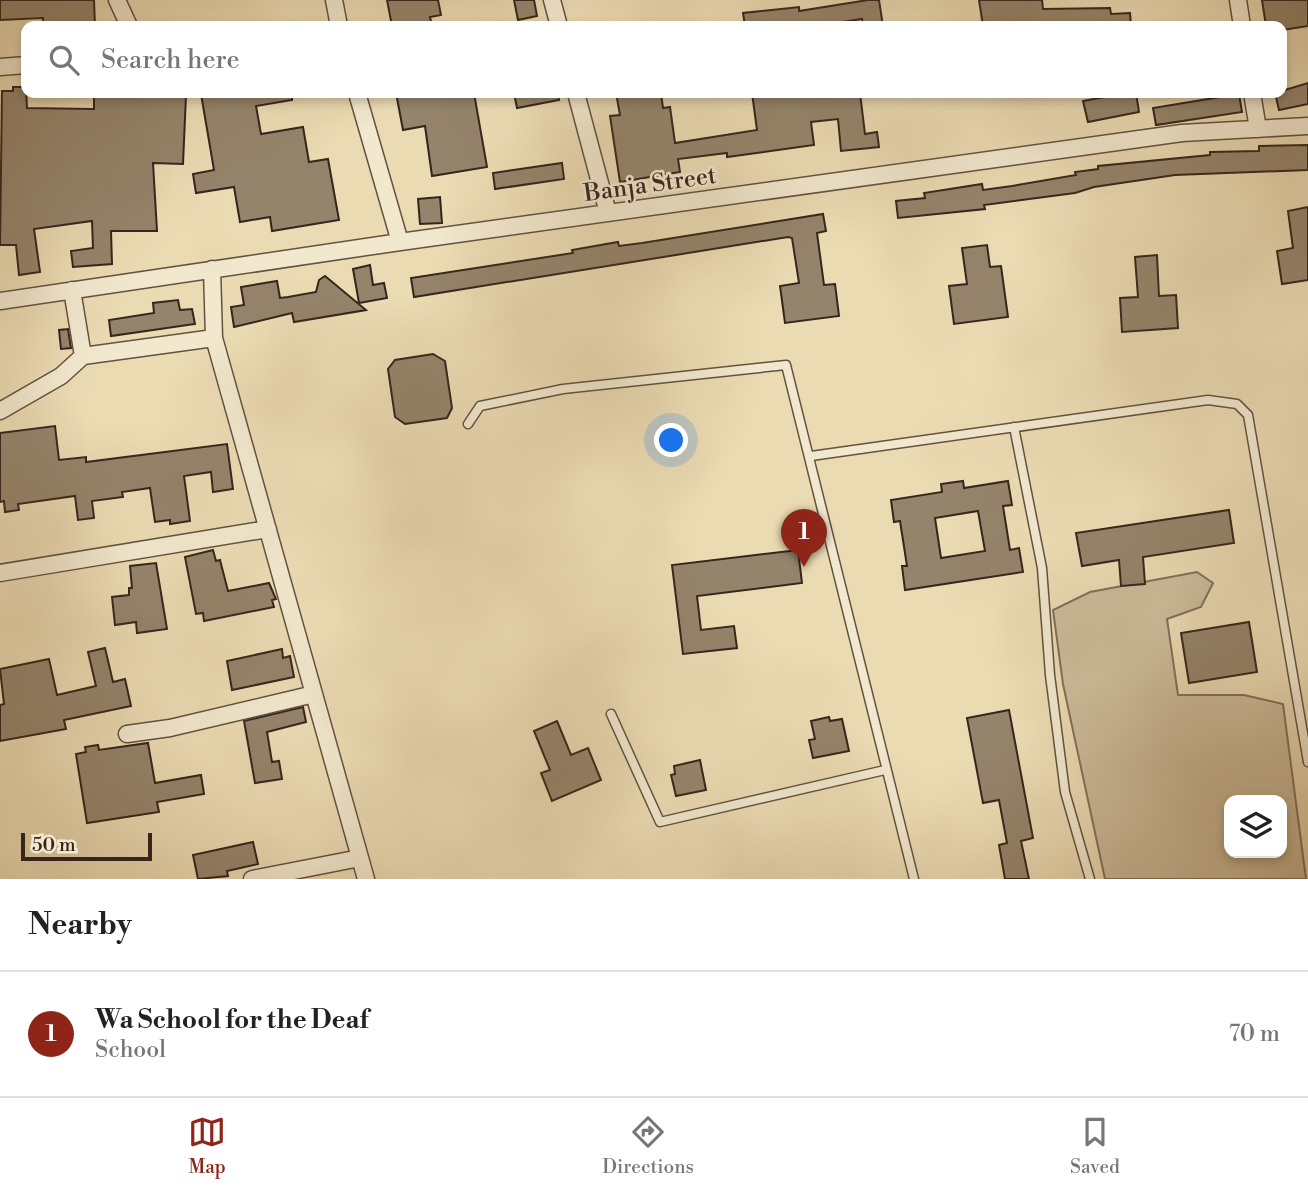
<!DOCTYPE html>
<html lang="en">
<head>
<meta charset="utf-8">
<style>
	:root { --surface:#fff; --page:#f2f2f2; --text:#222; --muted:#767676; --line:#e0e0e0; --accent:#8f2418 }
	body { margin:0; font-family:"Libre Bodoni",serif; background:var(--page); color:var(--text) }
	.controls { position:absolute; right:21px; bottom:21px; display:grid; overflow:hidden; border-radius:14px; box-shadow:0 4px 10px #0003 }
	.controls button { width:63px; height:63px; display:grid; place-items:center; padding:0; border:0; border-bottom:2px solid var(--line); background:var(--surface); color:var(--text); font:35px sans-serif }
	.scale { position:absolute; left:21px; bottom:18px; width:131px; box-sizing:border-box; padding-left:7px; border:4px solid #36251d; border-top:0; font-size:19px; line-height:24px; white-space:nowrap; color:#36251d; -webkit-text-stroke:5px #f2e8ce; paint-order:stroke }
	.you { position:absolute; left:672px; top:441px; width:24px; height:24px; margin:-18px; border:5px solid #fff; border-radius:50%; background:#1a73e8; box-shadow:0 0 0 10px #1a73e833 }
	.badge { display:grid; place-items:center; width:46px; height:46px; border-radius:50%; background:var(--accent); color:#fff; font-size:23px; font-weight:700 }
	.pin { position:absolute; translate:-50% -58px; filter:drop-shadow(0 2px 4px #0008) }
	.pin::after { content:''; position:absolute; top:37px; width:24px; height:21px; background:inherit; clip-path:polygon(0 0,100% 0,50% 100%) }
	.list { margin:0; padding:0; list-style:none }
	h2 { display:flex; justify-content:space-between; align-items:center; height:91px; margin:0; padding:0 28px; font-size:30px }
	h2 small { font-size:23px; font-weight:400; color:var(--muted) }
	.list li { display:grid; grid-template-columns:46px 1fr auto; gap:21px; align-items:center; box-sizing:border-box; height:126px; padding:0 28px; border-top:2px solid var(--line) }
	.list b { display:block; font-size:26px; white-space:nowrap }
	.list p { margin:0; font-size:23px; white-space:nowrap; color:var(--muted) }
	.list em { font-size:23px; font-style:normal; color:var(--muted) }
	.icon { flex:none; width:38px; height:38px; fill:none; stroke:currentColor; stroke-width:2; stroke-linecap:round; stroke-linejoin:round }
	.map { position:relative; flex:none; width:1308px; height:879px; overflow:hidden }
	.search { position:absolute; background:var(--surface); box-shadow:0 4px 10px #0003; left:21px; right:21px; top:21px; height:77px; display:flex; align-items:center; gap:18px; box-sizing:border-box; padding:0 24px; border-radius:14px; color:var(--muted); font-size:26px }
	.sheet { height:217px; background:var(--surface) }
	nav { display:flex; justify-content:space-around; align-items:center; box-sizing:border-box; height:98px; border-top:2px solid var(--line); background:var(--surface); font-size:19px; color:var(--muted) }
	nav a { display:grid; justify-items:center; gap:4px }
	nav .on { color:var(--accent) }
	.map>svg:first-child { display:block }
	.green { fill:#ccbc9a; stroke:#81705c; stroke-width:2; fill-rule:evenodd }
	.building { fill:#94846b; stroke:#36251d; stroke-width:2; fill-rule:evenodd }
	.lines { fill:none; stroke-linecap:round; stroke-linejoin:round }
	.service-casing { stroke:#635242; stroke-width:11 }
	.minor-casing { stroke:#635242; stroke-width:19 }
	.service { stroke:#f2e8ce; stroke-width:8 }
	.minor { stroke:#f2e8ce; stroke-width:16 }
	.labels { text-anchor:middle; stroke-width:5; stroke-linejoin:round; paint-order:stroke }
	.street-label { font-size:24px; fill:#36251d; stroke:#f2e8ce }
</style>
</head>
<body>
<div class="map">
<svg width="1308" height="879" viewBox="0 0 1308 879">
	<rect width="100%" height="100%" fill="#ebdbb3"/>
	<filter id="stains"><feTurbulence type="fractalNoise" baseFrequency=".00286" numOctaves="4"/><feColorMatrix values="0 0 0 0 .2 0 0 0 0 .09 0 0 0 0 .02 0 0 0 .5 -.17"/></filter>
	<radialGradient id="worn" r=".72"><stop offset=".6" stop-color="#630" stop-opacity="0"/><stop offset="1" stop-color="#630" stop-opacity=".3"/></radialGradient>
	<!-- green -->
	<path class="green" d="M1197,572l16,11 -12,24 -34,12 11,76h66l39,9 23,175h-201l-42,-195 -10,-74 37,-18zM1229,800h53v53h-53z"/>
	<!-- building -->
	<path class="building" d="M0,0h94l1,26h-52v-8l-43,2z
		M387,0h51l3,15 -11,2 2,9h-40z
		M514,0h20l3,16 -19,4z
		M868,0h11l4,26h-20l-1,-7 -45,7h-72l-2,-13 56,-6v4z
		M979,0h63l1,9 67,-1 1,6 19,-1 1,13h-148z
		M1262,0h46v26l-26,4v-4h-16z
		M1308,83v21l-29,6 -4,-17z
		M13,87h13l1,21 67,1v-16l92,2 -3,69 -30,-1 4,68h-46l1,33 -39,3 -2,-16 22,-3 -1,-27 -58,8 6,43 -21,3 -3,-30h-16l2,-154h11z
		M292,93v7l-36,6 5,28 42,-7 6,35 19,-3 11,61 -67,11 -2,-14 -30,5 -6,-35 -38,6 -3,-19 21,-4 -13,-76z
		M396,93h78l13,74 -55,9 -7,-50 -22,4z
		M514,93h44l1,7 -42,8z
		M616,93h45l2,15 7,-1 5,36 82,-13 -5,-37h108l5,41 12,-2 2,15 -38,4 -3,-32 -27,3 3,23 -87,12v-4l-49,6 2,13 -60,10 -10,-66 10,-1z
		M1126,93h10l3,19 -51,10 -5,-21z
		M1239,94l3,18 -86,13 -3,-17z
		M1308,145v25l-133,5 -81,12 -19,6 -91,12 1,4 -87,9 -2,-17 29,-3 -1,-5 58,-9 1,6 29,-4 64,-11 -1,-3 23,-3v-3l112,-11v-3l49,-1v-5z
		M562,163l2,16 -69,10 -2,-16z
		M440,197l2,26 -22,1 -2,-25z
		M1308,207v73l-26,4 -5,-33 16,-3 -5,-37z
		M823,214l3,17 -9,2 7,52 11,-1 4,32 -54,7 -5,-37 19,-3 -7,-45 -4,-1 -374,60 -3,-19 162,-25 -1,-3 46,-8 1,4 23,-3z
		M987,245l3,22 11,-1 7,51 -54,7 -5,-38 18,-2 -5,-36z
		M1157,255l2,41 17,-1 2,33 -56,4 -2,-34 18,-1 -3,-40z
		M370,265l3,20 11,-2 3,15 -28,5 -6,-34z
		M325,276l41,34 -72,12 -2,-9 -58,14 -3,-20 13,-2 -3,-18 36,-6 3,17 8,-1 28,-5 3,-12z
		M178,300l2,10 12,-1 3,15 -84,12 -2,-16 45,-7 -1,-10z
		M68,329l3,19 -10,1 -2,-19z
		M433,354l12,7 7,47 -5,10 -42,6 -10,-7 -7,-48 7,-9z
		M55,426l4,34 27,-3v5l141,-18 6,45 -20,3 -2,-20 -27,4 6,45 -20,3v-4l-15,2 -5,-34 -28,4 1,5 -31,4 2,17 -16,2 -3,-24 -57,8 1,6 -14,2 -1,-11 -4,1v-69z
		M963,481l1,7 44,-7 4,24 -9,1 7,44 9,-2 4,24 -118,18 -3,-24h5l-7,-45 -6,1 -3,-22 51,-8 -1,-8zM978,511l7,40 -44,7 -6,-40z
		M1229,510l5,33 -91,14 2,27 -24,2 -2,-26 -37,6 -6,-33z
		M213,550l3,11 4,-1 8,31 41,-8 7,16 -4,1 2,7 -70,14 -1,-8 -7,1 -11,-57z
		M798,550l4,33 -105,13 4,34 33,-4 3,22 -54,6 -11,-89z
		M156,563l11,66 -30,4 -1,-11 -21,3 -3,-28 17,-2v-7h3l-2,-22z
		M1249,622l8,50 -68,11 -8,-50z
		M105,648l8,34 12,-3 6,27 -67,14 2,9 -66,12v-36l4,-1 -4,-35 49,-10 8,36 39,-9 -8,-34z
		M282,649l1,9 7,-2 4,21 -62,13 -5,-29z
		M303,707l3,15 -39,10 5,30 7,-1 3,18 -27,4 -11,-62z
		M1009,710l24,128 -12,3 8,38h-24l-6,-34 8,-2 -8,-43 -16,3 -16,-85z
		M829,717l1,4 12,-2 7,32 -36,7 -4,-18 6,-1 -4,-18z
		M557,721l14,34 17,-7 13,32 -49,21 -11,-28 9,-3 -16,-39z
		M148,743l7,40 46,-8 3,19 -47,8 2,10 -72,11 -11,-69 10,-2 -1,-5 13,-2 1,5z
		M700,760l6,30 -30,6 -5,-21 4,-1 -1,-8z
		M253,842l5,22 -31,7 1,5 -30,3 -5,-24z"/>
	<g class="lines">
		<defs>
			<path id="service" d="M468,424l12,-18 83,-17 223,-24 128,514
				M1014,427l28,141 8,107 15,117 25,87
				M811,456l397,-56 29,4 11,11 60,347
				M611,714l49,108 225,-52"/>
			<path id="minor" d="M117,0l12,26
				M334,0l5,26
				M552,0l7,26
				M1238,0l4,26
				M0,67l26,-2
				M357,93l43,149
				M576,93l32,120
				M1252,93l6,36
				M212,269l2,69 152,541
				M0,301l400,-59 782,-109 126,-7
				M83,356l131,-18
				M0,411l61,-35 22,-20 -11,-66
				M0,573l268,-44
				M127,734l43,-6 144,-34
				M252,879l108,-21"/>
		</defs>
		<!-- service casing -->
		<use href="#service" class="service-casing"/>
		<!-- minor casing -->
		<use href="#minor" class="minor-casing"/>
		<!-- service -->
		<use href="#service" class="service"/>
		<!-- minor -->
		<use href="#minor" class="minor"/>
	</g>
	<g class="labels">
		<!-- street labels -->
		<g class="street-label">
			<text transform="translate(650 184) rotate(-8)" y="8">Banja Street</text>
		</g>
	</g>
	<rect width="100%" height="100%" filter="url(#stains)"/>
	<rect width="100%" height="100%" fill="url(#worn)"/>
</svg>
<div class="controls">
<button><svg class="icon" aria-label="layers" viewBox="0 0 24 24"><path d="M12 4l9 5-9 5-9-5zM3 14l9 5 9-5"/></svg></button>
</div>
<div class="scale">50 m</div>
<div class="you"></div>
<div class="pin badge" style="left:804px;top:567px">1</div>
<div class="search"><svg class="icon" aria-label="search" viewBox="0 0 24 24"><circle cx="10" cy="10" r="6"/><path d="M15 15l6 6"/></svg>Search here</div>
</div>
<section class="sheet">
<h2>Nearby<small></small></h2>
<ul class="list">
<li><span class="badge">1</span><div><b>Wa School for the Deaf</b><p>School</p></div><em>70 m</em></li>
</ul>
</section>
<nav>
<a class="on"><svg class="icon" aria-label="map" viewBox="0 0 24 24"><path d="M3 6l6-2 6 2 6-2v14l-6 2-6-2-6 2zM9 4v14M15 6v14"/></svg>Map</a>
<a><svg class="icon" aria-label="directions" viewBox="0 0 24 24"><path d="M12 3l9 9-9 9-9-9zM9 14v-3h6M13 9l2 2-2 2"/></svg>Directions</a>
<a><svg class="icon" aria-label="saved" viewBox="0 0 24 24"><path d="M7 4h10v16l-5-4-5 4z"/></svg>Saved</a>
</nav>
</body>
</html>
